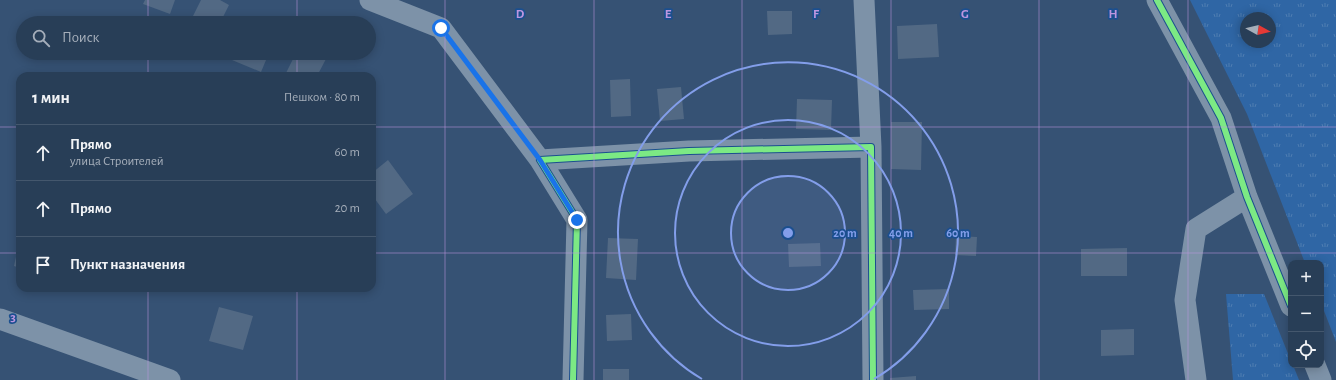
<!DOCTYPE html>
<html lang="ru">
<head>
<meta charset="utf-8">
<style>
	:root { --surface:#283e57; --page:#344961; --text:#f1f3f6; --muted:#a5aeba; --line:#44576d }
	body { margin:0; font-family:"Alegreya Sans",sans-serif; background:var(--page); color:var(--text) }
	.controls { position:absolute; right:12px; bottom:12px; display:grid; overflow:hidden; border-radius:8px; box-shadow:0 2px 10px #0003 }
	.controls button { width:36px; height:36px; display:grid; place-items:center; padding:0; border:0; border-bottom:1px solid var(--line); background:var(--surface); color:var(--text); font:20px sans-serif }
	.compass { position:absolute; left:1240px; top:12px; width:36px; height:36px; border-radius:50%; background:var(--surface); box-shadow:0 2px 10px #0003; rotate:98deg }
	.stop { position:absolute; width:12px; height:12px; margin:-9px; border:3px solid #1a73e8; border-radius:50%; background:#fff }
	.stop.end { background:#1a73e8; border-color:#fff; box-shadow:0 1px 4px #0008 }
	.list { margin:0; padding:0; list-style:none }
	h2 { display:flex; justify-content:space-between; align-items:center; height:52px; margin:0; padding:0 16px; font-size:17px }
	h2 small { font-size:13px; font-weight:400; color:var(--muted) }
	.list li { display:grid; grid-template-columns:26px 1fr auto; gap:12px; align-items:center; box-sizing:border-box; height:56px; padding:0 16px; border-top:1px solid var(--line) }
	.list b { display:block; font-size:15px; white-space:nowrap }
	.list p { margin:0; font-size:13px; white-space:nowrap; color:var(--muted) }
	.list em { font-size:13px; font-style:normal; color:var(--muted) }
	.icon { flex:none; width:22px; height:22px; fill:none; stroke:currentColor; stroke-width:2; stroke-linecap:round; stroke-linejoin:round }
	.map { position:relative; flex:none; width:1336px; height:380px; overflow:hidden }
	.search { position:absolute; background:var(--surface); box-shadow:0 2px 10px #0003; left:16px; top:16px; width:360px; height:44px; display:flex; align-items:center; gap:10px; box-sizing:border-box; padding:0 14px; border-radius:22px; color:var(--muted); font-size:15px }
	.panel { position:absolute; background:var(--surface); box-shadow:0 2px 10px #0003; left:16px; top:72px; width:360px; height:220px; border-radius:12px }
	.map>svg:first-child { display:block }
	.grass { fill:url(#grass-tufts); fill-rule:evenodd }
	.building { fill:#526984 }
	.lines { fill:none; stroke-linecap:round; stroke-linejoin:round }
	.street { stroke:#7d92a8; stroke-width:21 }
	.cycleway-casing { stroke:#1b4f8f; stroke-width:8 }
	.cycleway { stroke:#7ce984; stroke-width:6 }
	.route { stroke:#1a73e8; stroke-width:5 }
	.grid { fill:none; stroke:#bd96df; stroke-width:1; stroke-opacity:0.55 }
	.ring { fill:none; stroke:#839eea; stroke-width:2 }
	.grid-label { font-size:13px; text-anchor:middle; font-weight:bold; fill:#bd96df; stroke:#1b4f8f; stroke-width:3.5; stroke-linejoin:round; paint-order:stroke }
	.centre { fill:#839eea; stroke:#1b4f8f; stroke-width:2 }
	.ring-label { font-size:12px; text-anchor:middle; font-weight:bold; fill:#839eea; stroke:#1b4f8f; stroke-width:3.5; stroke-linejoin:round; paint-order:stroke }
</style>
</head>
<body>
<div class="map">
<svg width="1336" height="380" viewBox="0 0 1336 380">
	<defs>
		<pattern id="grass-tufts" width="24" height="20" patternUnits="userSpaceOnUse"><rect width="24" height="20" fill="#2f66a5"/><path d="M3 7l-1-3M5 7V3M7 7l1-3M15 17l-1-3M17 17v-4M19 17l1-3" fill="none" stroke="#4e7db2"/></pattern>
	</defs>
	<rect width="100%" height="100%" fill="#365274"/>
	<!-- grass -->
	<path class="grass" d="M1190,0h146v342l-15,-39v-40h-16l-58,-149zM1246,18h24v24h-24z
		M1226,294h38l27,67v4h2l6,15h-66z"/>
	<!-- building -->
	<path class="building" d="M145,0h30l-5,14 -27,-10z
		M201,0h19l9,5 -9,18h-28l-2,-1z
		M767,11h25v23l-24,1z
		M937,24l2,33 -41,2 -1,-33z
		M235,53h34l-8,19 -29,-12z
		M296,53h19l11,6 -9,17h-30l-2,-1z
		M630,79l1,37 -20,1 -1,-37z
		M681,87l3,32 -24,2 -3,-32z
		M797,99l35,1 -1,30 -35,-1z
		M891,122h31l-1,48 -30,-1z
		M388,160l25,34 -27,20 -14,-19v-22z
		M956,236l21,1 -1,19 -21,-1z
		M608,238l30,1 -2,41 -30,-2z
		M19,243h1v25l-6,-2z
		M820,243l1,23 -32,1 -1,-23z
		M1127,248v28h-46v-27z
		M949,289v20l-35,1 -1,-20z
		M219,307l34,9 -10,34 -34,-9z
		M631,314l1,26 -25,1 -1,-26z
		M1134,329v26l-33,1v-26z
		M603,369h26v11h-26z
		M916,376v4h-26v-2z"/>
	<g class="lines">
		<!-- street -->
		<path class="street" d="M370,0l71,28 99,132
			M864,0l7,147
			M1157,0l64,118 26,79 44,109
			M0,319l170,61
			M1315,365l6,15
			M573,380l4,-160 -37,-60 149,-9 182,-4 2,233
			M1196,380l-11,-80 11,-71 51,-32"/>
		<defs>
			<path id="cycleway" d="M1157,0l64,118 26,79 44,109
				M573,380l4,-160 -37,-60 149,-9 182,-4 2,233"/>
		</defs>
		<!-- cycleway casing -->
		<use href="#cycleway" class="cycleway-casing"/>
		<!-- cycleway -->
		<use href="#cycleway" class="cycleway"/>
	</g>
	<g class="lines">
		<!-- route -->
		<path class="route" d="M441,28l99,132 37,60"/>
	</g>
	<!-- grid -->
	<path class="grid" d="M148,0v23M297,0v23M445,0v380M594,0v380M742,0v380M891,0v380M1039,0v380M1188,0v380M148,53v23M297,53v23M0,127h20M372,127h964M0,253h20M372,253h964M148,288v92M297,288v92"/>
	<!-- distance rings -->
	<circle cx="788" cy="233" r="57" fill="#839eea" fill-opacity=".12"/>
	<g class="ring">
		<circle cx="788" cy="233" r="57"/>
		<circle cx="788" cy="233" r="113"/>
		<path d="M702 379A170 170 0 1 1 874 379"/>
	</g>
	<g class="grid-label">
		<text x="520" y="18">D</text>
		<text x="668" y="18">E</text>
		<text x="816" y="18">F</text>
		<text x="965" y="18">G</text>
		<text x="1113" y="18">H</text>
		<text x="13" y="321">3</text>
	</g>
	<circle cx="788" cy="233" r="6" class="centre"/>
	<g class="ring-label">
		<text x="845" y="237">20 m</text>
		<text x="901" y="237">40 m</text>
		<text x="958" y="237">60 m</text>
	</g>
</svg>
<div class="controls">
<button>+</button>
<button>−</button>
<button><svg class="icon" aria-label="locate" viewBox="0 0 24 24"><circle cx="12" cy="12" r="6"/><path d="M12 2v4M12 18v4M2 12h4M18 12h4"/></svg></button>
</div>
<svg class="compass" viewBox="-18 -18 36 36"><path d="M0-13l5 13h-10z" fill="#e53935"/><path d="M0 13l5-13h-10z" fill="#a5aeba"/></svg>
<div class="stop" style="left:441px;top:28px"></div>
<div class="stop end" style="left:577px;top:220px"></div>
<div class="search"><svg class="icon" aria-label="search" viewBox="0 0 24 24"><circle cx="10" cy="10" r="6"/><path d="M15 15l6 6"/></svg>Поиск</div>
<section class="panel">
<h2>1 мин<small>Пешком · 80 m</small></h2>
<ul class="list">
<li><svg class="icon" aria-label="ahead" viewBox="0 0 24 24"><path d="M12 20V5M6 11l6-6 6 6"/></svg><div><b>Прямо</b><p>улица Строителей</p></div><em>60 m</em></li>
<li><svg class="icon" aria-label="ahead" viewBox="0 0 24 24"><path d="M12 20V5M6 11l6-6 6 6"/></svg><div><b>Прямо</b></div><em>20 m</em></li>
<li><svg class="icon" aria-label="arrive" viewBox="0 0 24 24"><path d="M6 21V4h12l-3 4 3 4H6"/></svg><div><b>Пункт назначения</b></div></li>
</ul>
</section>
</div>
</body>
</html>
